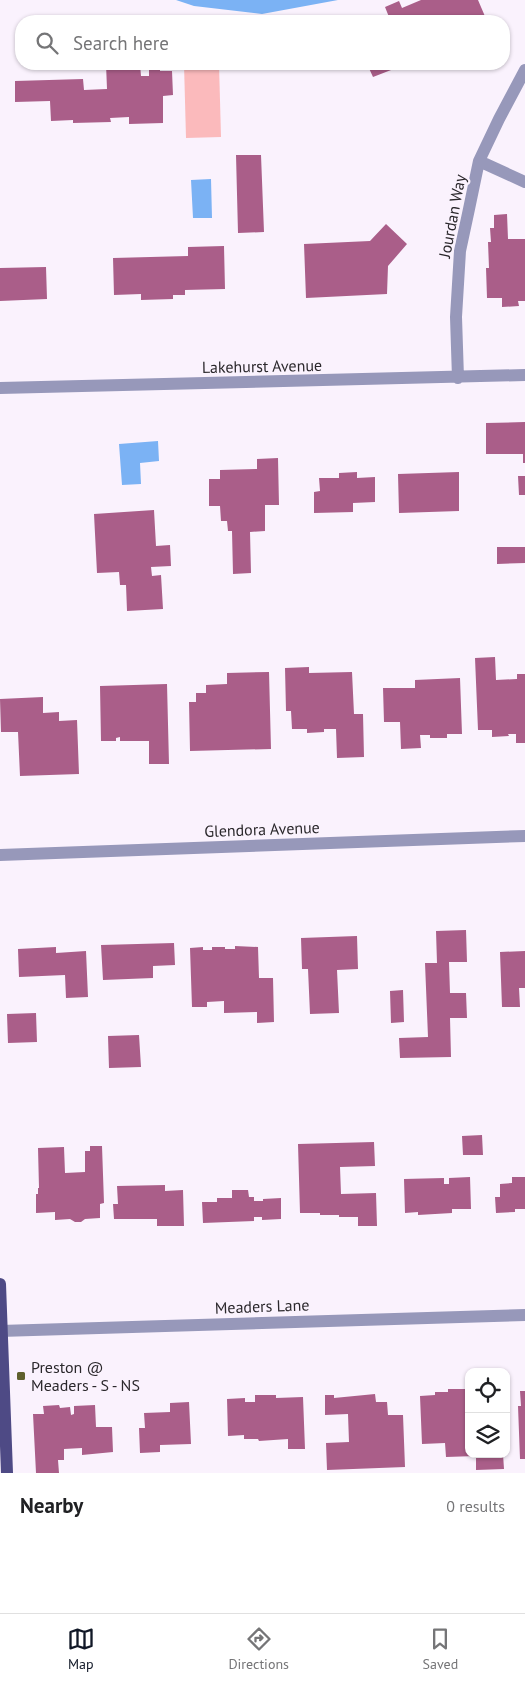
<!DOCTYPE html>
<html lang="en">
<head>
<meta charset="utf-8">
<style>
	:root { --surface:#fff; --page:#f6f6f6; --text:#202124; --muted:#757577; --line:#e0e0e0; --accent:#111827 }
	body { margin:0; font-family:"PT Sans",sans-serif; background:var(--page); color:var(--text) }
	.controls { position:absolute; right:15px; bottom:15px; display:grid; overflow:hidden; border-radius:10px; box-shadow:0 1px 4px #0004 }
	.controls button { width:45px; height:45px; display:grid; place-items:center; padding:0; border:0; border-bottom:1px solid var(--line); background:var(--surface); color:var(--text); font:25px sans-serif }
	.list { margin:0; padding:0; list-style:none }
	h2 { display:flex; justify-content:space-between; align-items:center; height:65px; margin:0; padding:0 20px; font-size:21px }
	h2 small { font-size:16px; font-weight:400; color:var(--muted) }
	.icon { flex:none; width:28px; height:28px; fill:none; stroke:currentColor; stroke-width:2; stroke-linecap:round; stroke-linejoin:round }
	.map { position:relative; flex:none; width:525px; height:1473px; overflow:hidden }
	.search { position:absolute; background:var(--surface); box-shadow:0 1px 4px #0004; left:15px; right:15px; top:15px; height:55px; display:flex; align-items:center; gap:12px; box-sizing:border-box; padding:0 18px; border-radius:20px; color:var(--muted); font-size:19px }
	.sheet { height:140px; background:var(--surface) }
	nav { display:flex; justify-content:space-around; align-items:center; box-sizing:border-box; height:70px; border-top:1px solid var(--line); background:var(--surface); font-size:14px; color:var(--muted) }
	nav a { display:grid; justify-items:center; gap:2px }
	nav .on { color:var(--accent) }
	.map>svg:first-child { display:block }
	.green { fill:#fbbabc }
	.water { fill:#7bb2f4 }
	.building { fill:#aa5e89 }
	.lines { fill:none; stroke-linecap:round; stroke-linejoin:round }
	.minor { stroke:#9798ba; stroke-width:12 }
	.major { stroke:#4e4a85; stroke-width:12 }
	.poi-dot { fill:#5f602d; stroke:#faf2fd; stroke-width:2 }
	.labels { text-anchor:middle; stroke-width:4.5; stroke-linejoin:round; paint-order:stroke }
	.street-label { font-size:16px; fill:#2b282c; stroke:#faf2fd }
	.poi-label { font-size:16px; fill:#2b282c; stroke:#faf2fd; text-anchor:start }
</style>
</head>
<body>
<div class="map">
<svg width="525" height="1473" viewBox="0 0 525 1473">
	<rect width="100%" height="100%" fill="#faf2fd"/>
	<!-- green -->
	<path class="green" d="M184,64h35l2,73 -35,1z"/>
	<!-- water -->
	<path class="water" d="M176,0h162l-76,14 -68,-8z
		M211,179l1,39h-19l-2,-38z
		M158,441l1,20 -19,2 1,21 -19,1 -3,-41z"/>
	<!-- building -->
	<path class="building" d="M421,0h57l9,21h-108l10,-4 -4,-10 14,-6 3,7z
		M106,64h34l1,12h8v-12h11v7h12l1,24 -10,1v27l-34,1v-7l-19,1 1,4 -38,1v-3l-22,1 -1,-20 -35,1v-21l68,-2 1,11 23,-1z
		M367,64h47l-9,4 -1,-3 -31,12z
		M236,155h25l3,77 -26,1z
		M507,214l1,25h17v62h-7l1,5 -17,1v-9h-15l-1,-30h3l-1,-26h3l-1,-14h4v-13z
		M386,224l21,20 -19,22 -1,28 -81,4 -2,-54 66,-3z
		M224,246l1,43 -40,1v5h-12v4l-32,1v-6l-27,1 -1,-37 75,-2v-9z
		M46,267l1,32 -47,2v-33z
		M525,422v41h-2v-9h-37v-31z
		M278,458l1,47h-14v26l-15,1 1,41 -18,1 -1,-43h-4l-1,-10h-6l-1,-15h-11v-27h11v-9l37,-1v-10z
		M357,472v6l18,-1v25l-22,1v9l-39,1v-21l6,-1 -1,-13h20v-5z
		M459,472v39l-60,2 -1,-39z
		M518,476h7v19h-6z
		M154,510l2,36 14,-1 1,21 -20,1 1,9 9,-1 2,34 -36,2 -1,-26h-6l-1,-13 -22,1 -3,-59z
		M497,547h28v16l-28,1z
		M495,657l1,23 21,-1v-5h8v69h-9v-9h-8l1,2 -17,1v-7h-14l-3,-72z
		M309,667v6l43,-1 2,42h9l1,43 -27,1 -1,-29h-12v3l-17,1v-4h-15l-1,-18h-5l-1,-43z
		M269,672l2,77 -81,2 -1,-49h7v-9h10v-8l21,-1v-11z
		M460,678l2,56h-15v4h-17v-3h-10l1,13 -20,1 -1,-27h-16l-1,-34h32v-8z
		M167,684l2,80h-20v-23h-29v-4l-4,1v3h-15l-1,-55z
		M43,697v16l16,-1v9l18,-1 2,54 -59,2 -2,-44h-17l-1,-33z
		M466,930l1,32h-18l1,31h16l1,25h-17l1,39 -51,1 -1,-20 29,-1 -3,-74h12l-1,-32z
		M357,936l1,33 -21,1 2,43 -29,1 -2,-45h-6l-1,-31z
		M174,943l1,22 -22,1v12l-50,2 -2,-35z
		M235,946l23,1 1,31h14l1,44 -17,1v-11l-33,1v-12l-17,1v5h-15l-2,-59 13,-1v3h9v-3h13v2h10z
		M56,947v6l30,-2 2,46 -22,1 -1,-23 -46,2 -1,-28z
		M525,951v37h-6l1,19h-18l-2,-55z
		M403,990l1,32 -13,1 -1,-32z
		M36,1013l1,29 -29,1 -1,-29z
		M139,1035l2,32 -32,1 -1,-32z
		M482,1135l1,20h-20l-1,-19z
		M374,1142l1,24 -35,1 1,27 35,-1 1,33h-19v-9h-19v-2h-19v-2h-20l-2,-69z
		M90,1146h12l2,57 -4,1v14l-15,1 -4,3h-6l-5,-3 -15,1v-8l-19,1v-19h2v-6h1l-1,-40 26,-1 1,26 20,-1v-21h5z
		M470,1177l1,32h-19v4l-34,2v-3l-13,1 -1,-34 40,-1v6h5v-6z
		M512,1177h13v32h-10v3l-19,1 -1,-16h5v-13l12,-1z
		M165,1185v6l18,-1 1,36h-27v-7h-43l-1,-15h5l-1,-18z
		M232,1190h16l1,7h5v4h9v-2l18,-1v21l-19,1v-3h-8v4l-51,2 -1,-21h15v-4h15z
		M448,1389h19v4l2,-1v62h34l1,15 -28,1v-14l-30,1 -1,-14 -23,1 -2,-48 15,-1v-3h13z
		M520,1391h5v68h-5l-2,-53h3z
		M375,1394l1,8h11l1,13h15l2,52 -78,3 -1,-27 23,-1 -1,-28 -23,1v-20h9v3z
		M255,1395h21v3l27,-1 2,52h-17v-10l-29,2 -1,-2h-14v-4l-16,1 -1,-37 18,-1v4h10z
		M189,1402l2,42 -31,1v7l-20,1 -1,-25h6l-1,-15 26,-1v-9z
		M59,1405l1,3 10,-1 1,8 3,-1v-8l21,-1 1,22h16l1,25 -31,3v-7l-18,1v11h-6l1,13h-23l-3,-59h11l-1,-8z"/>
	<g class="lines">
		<!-- minor -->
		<path class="minor" d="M479,161l46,21
			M458,378l-2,-61 4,-66 9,-42 10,-48 20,-42 26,-49
			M0,388l525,-13
			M0,855l525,-19
			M0,1331l525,-16"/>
		<!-- major -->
		<path class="major" d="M0,1284l7,189"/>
	</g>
	<!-- markers -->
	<rect class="poi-dot" x="16" y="1371" width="10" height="10" rx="2.5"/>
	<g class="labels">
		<!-- street labels -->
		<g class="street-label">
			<text transform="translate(452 216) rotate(-79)" y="6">Jourdan Way</text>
			<text transform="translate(262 366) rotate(-1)" y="6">Lakehurst Avenue</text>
			<text transform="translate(262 829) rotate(-2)" y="6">Glendora Avenue</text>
			<text transform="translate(262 1306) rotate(-2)" y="6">Meaders Lane</text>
		</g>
		<!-- poi labels -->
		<g class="poi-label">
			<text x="31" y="1373">Preston @<tspan x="31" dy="18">Meaders - S - NS</tspan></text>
		</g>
	</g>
</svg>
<div class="controls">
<button><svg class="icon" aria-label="locate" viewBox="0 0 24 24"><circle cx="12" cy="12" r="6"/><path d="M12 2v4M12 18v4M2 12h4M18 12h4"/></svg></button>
<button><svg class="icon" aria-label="layers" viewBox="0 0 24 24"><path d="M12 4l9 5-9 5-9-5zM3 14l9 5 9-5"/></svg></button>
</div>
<div class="search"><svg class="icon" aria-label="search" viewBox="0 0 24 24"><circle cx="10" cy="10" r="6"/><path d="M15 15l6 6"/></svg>Search here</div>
</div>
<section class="sheet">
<h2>Nearby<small>0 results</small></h2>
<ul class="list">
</ul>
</section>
<nav>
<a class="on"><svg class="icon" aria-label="map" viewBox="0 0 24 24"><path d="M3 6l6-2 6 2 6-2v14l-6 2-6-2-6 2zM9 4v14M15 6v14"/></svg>Map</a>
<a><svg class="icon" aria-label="directions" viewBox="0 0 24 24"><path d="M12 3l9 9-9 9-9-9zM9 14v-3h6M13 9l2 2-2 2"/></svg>Directions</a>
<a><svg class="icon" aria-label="saved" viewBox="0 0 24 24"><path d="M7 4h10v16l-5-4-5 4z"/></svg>Saved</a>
</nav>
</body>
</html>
